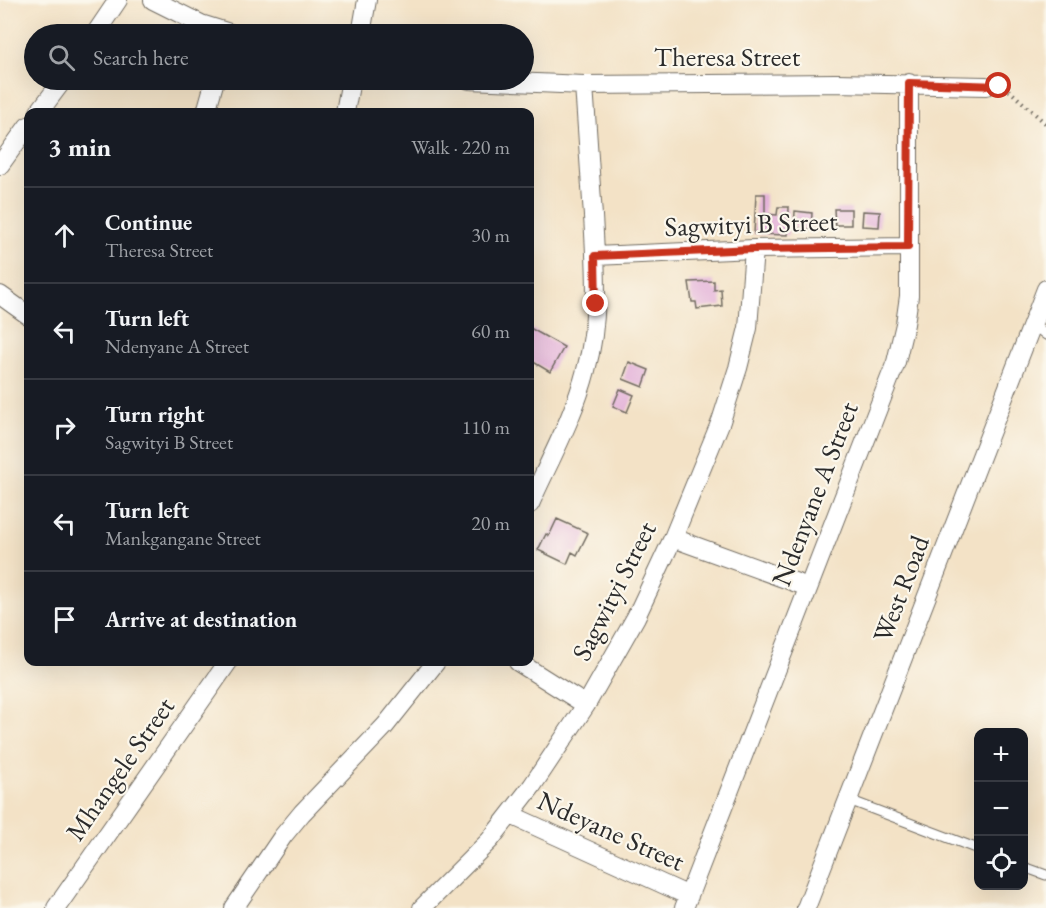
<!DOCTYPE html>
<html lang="en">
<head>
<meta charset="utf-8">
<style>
	:root { --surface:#171b24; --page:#20242c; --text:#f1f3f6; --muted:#9ea1a6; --line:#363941 }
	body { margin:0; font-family:"EB Garamond",serif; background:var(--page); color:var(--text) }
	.controls { position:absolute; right:18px; bottom:18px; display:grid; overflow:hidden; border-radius:12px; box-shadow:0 6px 24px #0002 }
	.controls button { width:54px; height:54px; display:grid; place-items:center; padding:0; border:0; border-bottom:2px solid var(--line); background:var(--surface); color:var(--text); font:30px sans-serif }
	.stop { position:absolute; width:18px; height:18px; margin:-14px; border:4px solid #c8321e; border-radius:50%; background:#fff }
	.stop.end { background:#c8321e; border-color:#fff; box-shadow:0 2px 6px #0008 }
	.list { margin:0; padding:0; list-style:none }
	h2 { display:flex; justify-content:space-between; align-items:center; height:78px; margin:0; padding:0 24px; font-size:26px }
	h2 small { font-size:20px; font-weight:400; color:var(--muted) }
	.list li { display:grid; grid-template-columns:39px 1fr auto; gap:18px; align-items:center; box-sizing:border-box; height:96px; padding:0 24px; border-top:2px solid var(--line) }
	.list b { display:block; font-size:22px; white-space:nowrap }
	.list p { margin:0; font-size:20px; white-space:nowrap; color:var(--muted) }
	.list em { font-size:20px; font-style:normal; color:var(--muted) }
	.icon { flex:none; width:33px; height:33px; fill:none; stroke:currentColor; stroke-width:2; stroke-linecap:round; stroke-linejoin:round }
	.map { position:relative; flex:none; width:1046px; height:908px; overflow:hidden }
	.search { position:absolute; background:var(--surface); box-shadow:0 6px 24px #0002; left:24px; top:24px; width:510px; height:66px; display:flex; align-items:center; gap:15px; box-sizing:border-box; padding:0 21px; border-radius:33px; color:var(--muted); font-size:22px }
	.panel { position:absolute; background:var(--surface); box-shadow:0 6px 24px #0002; left:24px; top:108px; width:510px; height:558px; border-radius:12px }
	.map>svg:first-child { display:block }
	.building { fill:#e2aed8 }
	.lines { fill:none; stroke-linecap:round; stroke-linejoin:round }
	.service-casing { stroke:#716b61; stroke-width:11 }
	.minor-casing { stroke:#716b61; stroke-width:20 }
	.path { stroke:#716b61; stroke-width:4; stroke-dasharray:1.5 4.5; stroke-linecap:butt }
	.service { stroke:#fff; stroke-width:9 }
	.minor { stroke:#fff; stroke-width:18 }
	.route { stroke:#c8321e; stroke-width:8 }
	.labels { text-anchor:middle; stroke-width:4.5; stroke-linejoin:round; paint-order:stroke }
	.street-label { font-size:27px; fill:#2b2b2b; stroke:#fbf7ec }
</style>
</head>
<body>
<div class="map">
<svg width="1046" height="908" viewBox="0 0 1046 908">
	<rect width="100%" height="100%" fill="#fbf7ec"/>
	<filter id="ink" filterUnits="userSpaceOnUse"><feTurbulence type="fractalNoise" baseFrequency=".0167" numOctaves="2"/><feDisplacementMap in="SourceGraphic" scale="12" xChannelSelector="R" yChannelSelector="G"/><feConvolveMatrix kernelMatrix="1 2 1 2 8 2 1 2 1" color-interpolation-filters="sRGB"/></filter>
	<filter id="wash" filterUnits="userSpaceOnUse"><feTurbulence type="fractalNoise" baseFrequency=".008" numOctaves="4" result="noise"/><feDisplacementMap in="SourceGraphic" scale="24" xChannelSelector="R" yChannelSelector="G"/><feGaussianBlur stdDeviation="1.35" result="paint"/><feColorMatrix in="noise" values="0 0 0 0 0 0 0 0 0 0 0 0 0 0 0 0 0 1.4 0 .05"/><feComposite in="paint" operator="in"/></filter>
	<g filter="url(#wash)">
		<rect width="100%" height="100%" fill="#f3e2c6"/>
		<g id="blocks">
			<!-- building -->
			<path class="building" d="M756,194h9v20l12,1 1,-8h11l-1,28 -34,-1z
				M834,209h17v16h-16z
				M795,211l17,2 -1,16 -17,-1z
				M863,211l17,1 -1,15 -17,-1z
				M714,281v9l7,-1 1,17 -25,3 -1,-7h-4l-3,-20z
				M530,328l34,19 -14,25 -20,-12z
				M629,362l20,8 -6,17 -20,-8z
				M620,389l14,6 -7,17 -14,-6z
				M557,519l31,14 -11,22 -5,-3 -5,12 -29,-14 8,-16 3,2z"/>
		</g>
	</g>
	<g filter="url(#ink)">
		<use href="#blocks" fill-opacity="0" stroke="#716b61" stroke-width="1.5"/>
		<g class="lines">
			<defs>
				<path id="service" d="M1032,324l14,11
					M849,800l129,49
					M1024,867l22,8"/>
				<path id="minor" d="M153,0l48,24 32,10
					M95,34l23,-34
					M361,34l6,-34
					M469,80l115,5 252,-2 150,3
					M39,112l24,-32
					M206,112l9,-32
					M345,112l6,-32
					M0,165l28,-39
					M595,256l159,-7 154,-2
					M0,295l28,20
					M530,504c19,-43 44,-87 56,-134 14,-50 10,-102 7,-154 -3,-44 -6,-88 -9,-131
					M673,538l135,49
					M518,662l68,43
					M511,815l178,81
					M56,908l172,-246
					M234,908l49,-72 19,-23 83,-87 51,-64
					M422,908l68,-68 42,-54 54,-81 50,-88 37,-79 48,-117 17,-53 10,-40 6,-79
					M684,908l212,-546 9,-38 4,-28v-213
					M806,908l240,-619"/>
			</defs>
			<!-- service casing -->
			<use href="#service" class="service-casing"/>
			<!-- minor casing -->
			<use href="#minor" class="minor-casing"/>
			<!-- path -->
			<path class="path" d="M1003,88l7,3 36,33"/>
			<!-- service -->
			<use href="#service" class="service"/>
			<!-- minor -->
			<use href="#minor" class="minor"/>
		</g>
	</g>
	<g class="lines" filter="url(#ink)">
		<!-- route -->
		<path class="route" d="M596,304l-1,-48 159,-7 154,-2 1,-164 90,3"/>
	</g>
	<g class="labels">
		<!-- street labels -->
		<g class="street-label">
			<text x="727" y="66">Theresa Street</text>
			<text transform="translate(751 224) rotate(-2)" y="9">Sagwityi B Street</text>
			<text transform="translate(815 494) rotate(-69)" y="9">Ndenyane A Street</text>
			<text transform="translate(901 589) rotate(-69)" y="9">West Road</text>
			<text transform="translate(614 591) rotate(-63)" y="9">Sagwityi Street</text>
			<text transform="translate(120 769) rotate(-55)" y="9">Mhangele Street</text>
			<text transform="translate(611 831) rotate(24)" y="9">Ndeyane Street</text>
		</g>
	</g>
</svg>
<div class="controls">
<button>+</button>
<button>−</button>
<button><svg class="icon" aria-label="locate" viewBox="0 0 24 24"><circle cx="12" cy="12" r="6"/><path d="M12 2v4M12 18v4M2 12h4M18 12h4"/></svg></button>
</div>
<div class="stop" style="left:999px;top:86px"></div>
<div class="stop end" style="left:596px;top:304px"></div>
<div class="search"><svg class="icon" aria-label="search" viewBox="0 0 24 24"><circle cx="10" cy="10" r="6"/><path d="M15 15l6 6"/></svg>Search here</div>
<section class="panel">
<h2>3 min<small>Walk · 220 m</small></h2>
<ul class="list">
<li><svg class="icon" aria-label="ahead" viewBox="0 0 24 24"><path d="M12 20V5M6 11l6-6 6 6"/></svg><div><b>Continue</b><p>Theresa Street</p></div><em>30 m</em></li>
<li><svg class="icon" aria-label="left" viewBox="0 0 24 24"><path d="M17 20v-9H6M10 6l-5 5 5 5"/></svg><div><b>Turn left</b><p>Ndenyane A Street</p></div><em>60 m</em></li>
<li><svg class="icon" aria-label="right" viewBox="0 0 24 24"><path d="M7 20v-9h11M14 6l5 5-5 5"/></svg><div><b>Turn right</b><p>Sagwityi B Street</p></div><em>110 m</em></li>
<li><svg class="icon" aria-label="left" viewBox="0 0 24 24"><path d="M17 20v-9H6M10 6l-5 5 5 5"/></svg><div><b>Turn left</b><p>Mankgangane Street</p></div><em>20 m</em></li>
<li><svg class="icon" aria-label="arrive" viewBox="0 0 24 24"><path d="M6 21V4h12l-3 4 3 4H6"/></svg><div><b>Arrive at destination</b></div></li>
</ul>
</section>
</div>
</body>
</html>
